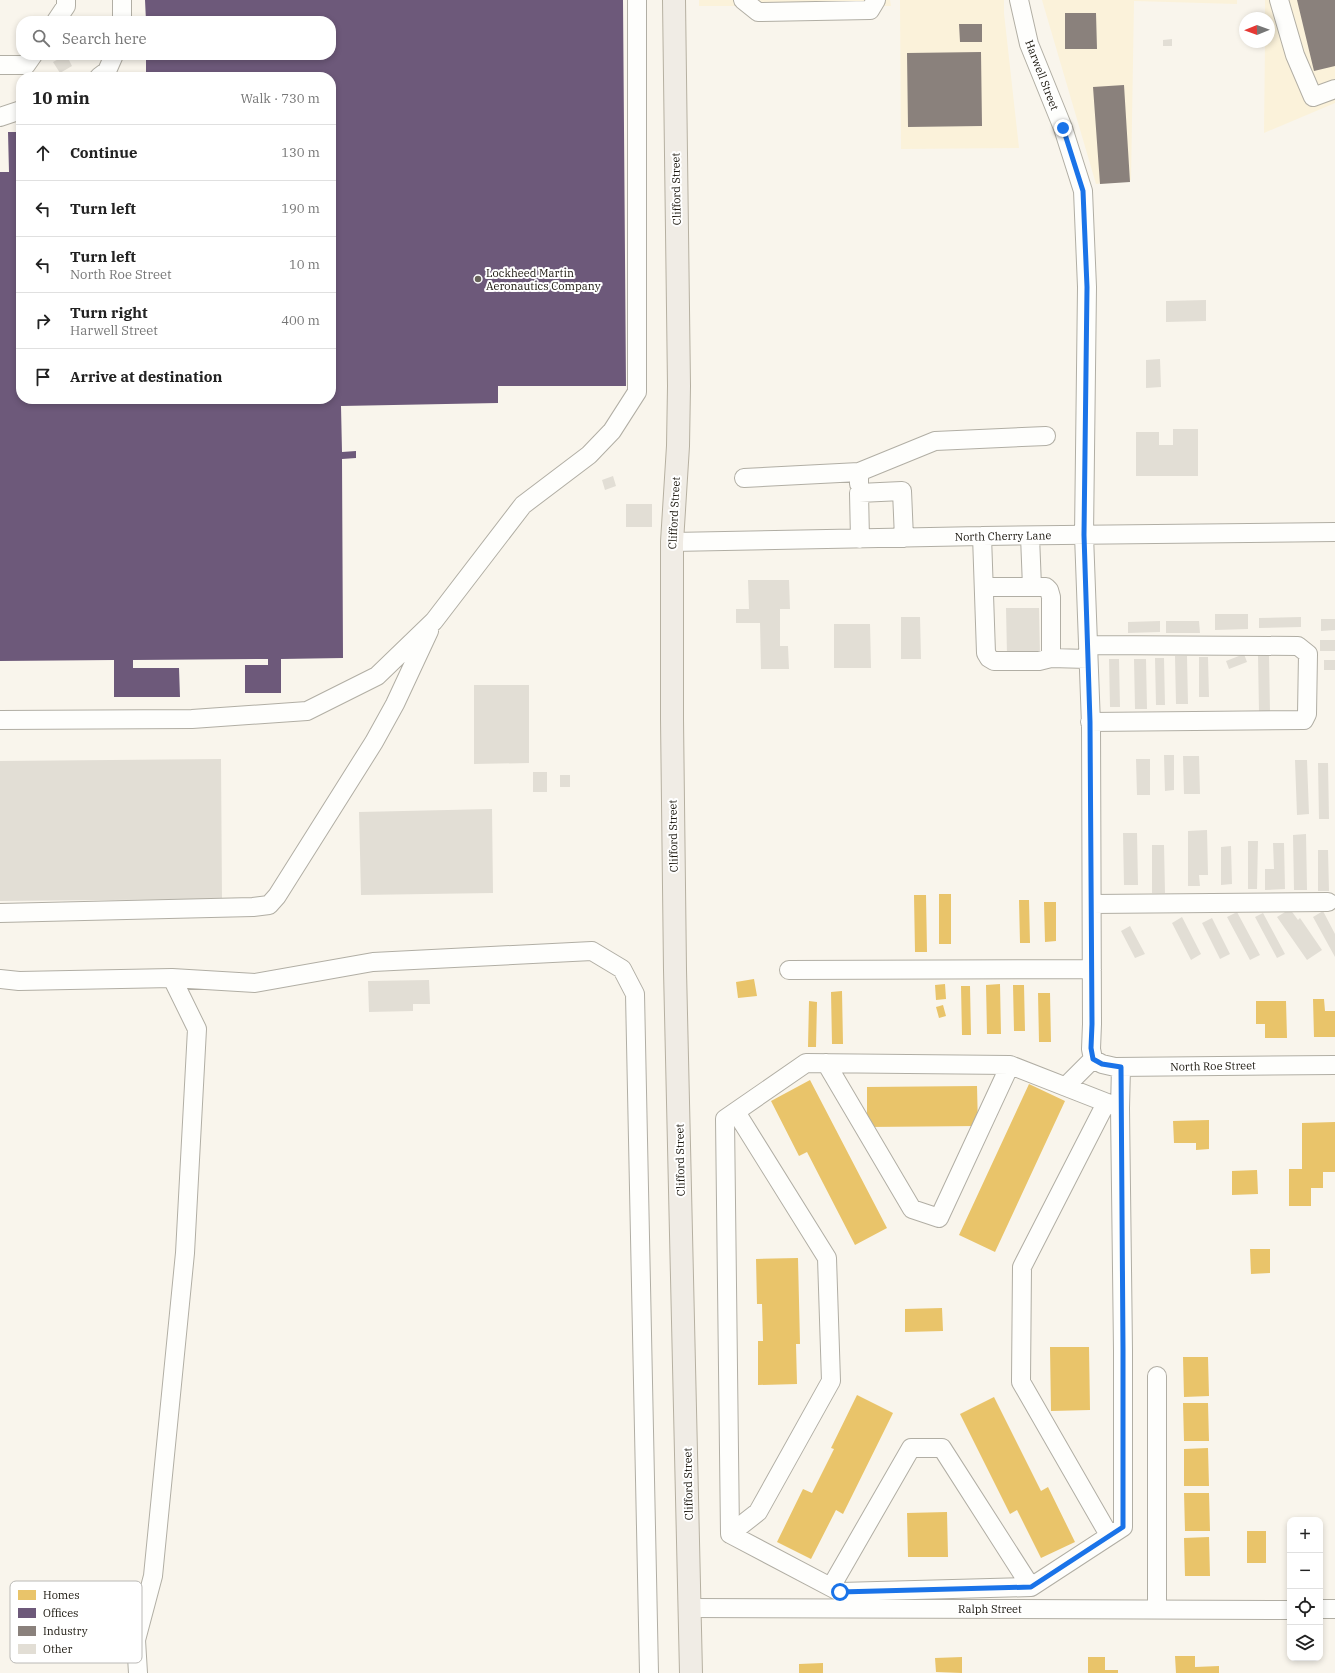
<!DOCTYPE html>
<html lang="en">
<head>
<meta charset="utf-8">
<style>
	:root { --surface:#fff; --page:#f6f6f6; --text:#222; --muted:#767676; --line:#e0e0e0 }
	body { margin:0; font-family:"IBM Plex Serif",serif; background:var(--page); color:var(--text) }
	.controls { position:absolute; right:12px; bottom:12px; display:grid; overflow:hidden; border-radius:8px; box-shadow:0 2px 6px #0003 }
	.controls button { width:36px; height:36px; display:grid; place-items:center; padding:0; border:0; border-bottom:1px solid var(--line); background:var(--surface); color:var(--text); font:20px sans-serif }
	.compass { position:absolute; left:1239px; top:12px; width:36px; height:36px; border-radius:50%; background:var(--surface); box-shadow:0 2px 6px #0003; rotate:269deg }
	.stop { position:absolute; width:12px; height:12px; margin:-9px; border:3px solid #1a73e8; border-radius:50%; background:#fff }
	.stop.end { background:#1a73e8; border-color:#fff; box-shadow:0 1px 4px #0008 }
	.list { margin:0; padding:0; list-style:none }
	h2 { display:flex; justify-content:space-between; align-items:center; height:52px; margin:0; padding:0 16px; font-size:17px }
	h2 small { font-size:13px; font-weight:400; color:var(--muted) }
	.list li { display:grid; grid-template-columns:26px 1fr auto; gap:12px; align-items:center; box-sizing:border-box; height:56px; padding:0 16px; border-top:1px solid var(--line) }
	.list b { display:block; font-size:15px; white-space:nowrap }
	.list p { margin:0; font-size:13px; white-space:nowrap; color:var(--muted) }
	.list em { font-size:13px; font-style:normal; color:var(--muted) }
	.icon { flex:none; width:22px; height:22px; fill:none; stroke:currentColor; stroke-width:2; stroke-linecap:round; stroke-linejoin:round }
	.map { position:relative; flex:none; width:1335px; height:1673px; overflow:hidden }
	.search { position:absolute; background:var(--surface); box-shadow:0 2px 6px #0003; left:16px; top:16px; width:320px; height:44px; display:flex; align-items:center; gap:10px; box-sizing:border-box; padding:0 14px; border-radius:16px; color:var(--muted); font-size:15px }
	.panel { position:absolute; background:var(--surface); box-shadow:0 2px 6px #0003; left:16px; top:72px; width:320px; height:332px; border-radius:16px }
	.map>svg:first-child { display:block }
	.built { fill:#fbf2da }
	.homes { fill:#e9c46a }
	.offices { fill:#6d597a }
	.industry { fill:#8a817c }
	.building { fill:#e2ded5 }
	.lines { fill:none; stroke-linecap:round; stroke-linejoin:round }
	.minor-casing { stroke:#b1aea4; stroke-width:20 }
	.major-casing { stroke:#b6b0a1; stroke-width:24 }
	.minor { stroke:#fefefc; stroke-width:18 }
	.major { stroke:#f0ece5; stroke-width:22 }
	.route { stroke:#1a73e8; stroke-width:5 }
	.poi-dot { fill:#67635a; stroke:#fff; stroke-width:1.5 }
	.labels { text-anchor:middle; stroke-width:4; stroke-linejoin:round; paint-order:stroke }
	.street-label { font-size:11px; fill:#19150c; stroke:#fff }
	.poi-label { font-size:11px; fill:#19150c; stroke:#fff; text-anchor:start }
	.key { fill:#fff; stroke:#bab9b6; stroke-width:1 }
	.key-label { font-size:11px; fill:#19150c }
</style>
</head>
<body>
<div class="map">
<svg width="1335" height="1673" viewBox="0 0 1335 1673">
	<rect width="100%" height="100%" fill="#f9f5ec"/>
	<!-- built -->
	<path class="built" d="M699,0h191l1,6h-192z
		M900,0h104v13l15,135 -118,1z
		M1042,0h195v4l-103,-3 -3,179 -35,4z
		M1265,0h70v103l-71,30 1,-91h4v-24h-4z"/>
	<!-- homes -->
	<path class="homes" d="M939,894h12v50h-12z
		M914,895h12l1,57h-12z
		M1019,900h10l1,43h-10z
		M1044,902h12v39l-11,1z
		M754,979l3,17 -19,2 -2,-16z
		M945,984l1,15 -10,1 -1,-15z
		M1000,984l1,50h-14l-1,-49z
		M1013,985h11l1,46h-11z
		M961,986h9l1,49h-9z
		M842,991l1,53h-11l-1,-52z
		M1038,993h12l1,49h-12z
		M1313,999h11l1,12h10v26h-21z
		M809,1001l8,1 -1,45h-8z
		M1256,1001h30l1,37h-22v-14h-9z
		M943,1005l3,11 -7,2 -3,-11z
		M810,1080l77,148 -32,17 -48,-93 -8,4 -28,-55z
		M1029,1084l36,17 -70,151 -36,-17z
		M977,1086l1,40 -111,1v-40z
		M1209,1120v29l-13,1v-7h-22l-1,-22z
		M1335,1122v50h-12v16h-12v18h-22v-37h13v-46z
		M1257,1170l1,24 -26,1v-24z
		M1250,1249h20v24l-19,1z
		M798,1258l2,86h-4l1,40 -39,1v-44h5l-1,-37h-5l-1,-45z
		M942,1308l1,23 -38,1v-23z
		M1050,1347h39l1,63 -39,1z
		M1183,1357h25l1,39 -25,1z
		M857,1395l36,18 -50,101 -7,-4 -25,49 -34,-17 26,-53 9,4 22,-44 -3,-1z
		M994,1397l47,94 7,-4 27,55 -34,16 -24,-48 -7,4 -50,-100z
		M1183,1403h25l1,38h-25z
		M1208,1448l1,38h-25v-37z
		M1184,1493h25l1,38h-25z
		M947,1512l1,45h-40l-1,-44z
		M1320,1526h2v40h-2z
		M1247,1531h19v32h-19z
		M1209,1537l1,39h-25l-1,-38z
		M1175,1656h20v11l24,-1v7h-43z
		M962,1657v16l-26,-1 -1,-14z
		M1088,1657h17v13h13v3h-30z
		M823,1663v10h-24v-9z"/>
	<!-- offices -->
	<path class="offices" d="M145,0h478l3,386h-128v17l-157,3 1,46 14,-1v7l-14,1 1,199 -62,1v34h-36v-28h23v-6l-135,1v8h46l1,29h-66v-37l-114,1v-489h9l-1,-40h13v267h310v-322h-185v-22h185v-34h-185z"/>
	<!-- industry -->
	<path class="industry" d="M1297,0h38v66l-21,5z
		M1065,13h31l1,36h-32z
		M959,24h23v18h-22z
		M981,52l1,74 -74,1 -1,-74z
		M1124,85l6,97 -30,2 -7,-97z"/>
	<!-- building -->
	<path class="building" d="M1172,39v7h-9v-6z
		M66,55h7l-5,3 4,8 -12,7 -7,-11z
		M1206,300v21l-40,1v-21z
		M1160,359l1,28 -15,1v-28z
		M1173,429h25v47h-62v-44h23v13h14z
		M613,476l3,10 -11,4 -3,-10z
		M626,504h26v23h-26z
		M748,580h41l1,29h-10v37h8l1,23h-28l-1,-46h-24v-14h13z
		M1006,608h33l1,47h-33z
		M1215,614h33v15l-33,1z
		M901,617h19l1,42h-20z
		M1301,617v10l-42,1v-10z
		M1321,619h14v11l-14,1z
		M1160,621v11l-32,1v-11z
		M1166,621h33l1,12h-34z
		M834,624h36l1,44h-37z
		M1320,640h15v11h-15z
		M1244,654l3,8 -18,7 -3,-8z
		M1258,655h11l1,57h-11z
		M1175,656h12l1,48h-12z
		M1199,657h9l1,40h-10z
		M1155,658h9l1,47h-9z
		M1109,659h10l1,48h-10z
		M1134,659h12l1,50h-12z
		M1324,660h11v10h-11z
		M474,685h55v78l-55,1z
		M1164,755h10v35l-9,1z
		M1183,756h16l1,38h-16z
		M221,759l1,140 -222,2v-140z
		M1136,759h14v36h-13z
		M1295,760h12l2,54 -12,1z
		M1318,763h10l1,56h-10z
		M533,772h14v20h-14z
		M560,775h10v12h-10z
		M492,809l1,84 -132,2 -2,-83z
		M1207,830l1,45h-9l1,11h-12v-55z
		M1123,833h14l1,52h-14z
		M1306,834l1,56h-13l-1,-55z
		M1248,841h10l-1,48h-9z
		M1273,843h11l1,46 -20,1v-21h9z
		M1152,845h12l1,48h-13z
		M1231,846l1,38 -11,1v-38z
		M1318,850h10l1,41h-11z
		M1290,909l8,11 2,-2 22,32 -15,10 -30,-43z
		M1323,911l12,23v23l-22,-40z
		M1237,912l23,43 -10,5 -23,-43z
		M1263,913l22,41 -8,4 -22,-41z
		M1182,917l19,37 -10,6 -19,-37z
		M1212,918l18,36 -10,5 -18,-36z
		M1130,926l15,28 -10,4 -14,-27z
		M429,980l1,24h-17v7l-44,1 -1,-31z"/>
	<g class="lines">
		<defs>
			<path id="minor" d="M743,0l15,12 112,-2 6,-10
				M1019,0l10,44 34,84 20,63 4,96 -3,248 7,190 1,299 -1,25 2,10
				M1279,0l16,55 18,42 22,-8
				M56,21l10,-15v-6
				M122,21v-21
				M0,65h26l7,-10
				M99,77l8,-6 7,-16
				M0,117l21,-7
				M859,472l76,-31 111,-5
				M744,478l115,-6v12
				M982,536l4,117 3,5 5,3h45l12,-3 37,1
				M1030,536l2,51
				M860,539l-1,-46 43,-2 2,47
				M672,542l310,-6 353,-4
				M984,587h62l3,3 2,7v61
				M1088,645l210,1 10,8 -1,60 -3,6 -214,2
				M0,720l192,-1 115,-8 70,-35 57,-55 89,-116 66,-50 23,-24 25,-39v-392
				M1092,904l236,-2
				M0,913l253,-6 16,-2 8,-9 97,-154 21,-38 34,-73
				M789,970l303,-1
				M0,979l19,2 153,-3 83,5 118,-21 219,-11 30,18 13,25 14,679
				M1093,1059l9,5 13,3 220,-2
				M806,1063l204,2 110,43 3,242v177l-92,60 -191,5 -110,-58 -5,-415z
				M826,1063l86,146 27,9 71,-153
				M1066,1086l27,-27
				M1106,1103l-84,164 -1,115 88,153
				M1120,1108l1,-41
				M730,1534l28,-22 73,-131 -4,-123 -91,-146
				M831,1587l80,-139h31l89,139
				M691,1608l599,2
				M1157,1609v-233
				M1320,1609h15
				M138,1673l-2,-33 17,-64 32,-323 12,-224 -25,-51"/>
			<path id="major" d="M674,0l5,386 -1,60 -6,96v177l3,251 16,703"/>
		</defs>
		<!-- minor casing -->
		<use href="#minor" class="minor-casing"/>
		<!-- major casing -->
		<use href="#major" class="major-casing"/>
		<!-- minor -->
		<use href="#minor" class="minor"/>
		<!-- major -->
		<use href="#major" class="major"/>
	</g>
	<g class="lines">
		<!-- route -->
		<path class="route" d="M840,1592l191,-5 92,-60v-177l-2,-283 -19,-3 -9,-5 -2,-11 1,-24 -2,-302 -6,-187 3,-248 -4,-96 -20,-63"/>
	</g>
	<!-- markers -->
	<circle class="poi-dot" cx="478" cy="279" r="4"/>
	<g class="labels">
		<!-- street labels -->
		<g class="street-label">
			<text transform="translate(1042 75) rotate(69)" y="4">Harwell Street</text>
			<text transform="translate(676 189) rotate(-91)" y="4">Clifford Street</text>
			<text transform="translate(674 513) rotate(-87)" y="4">Clifford Street</text>
			<text transform="translate(1003 536) rotate(-1)" y="4">North Cherry Lane</text>
			<text transform="translate(673 836) rotate(-91)" y="4">Clifford Street</text>
			<text transform="translate(1213 1066) rotate(-1)" y="4">North Roe Street</text>
			<text transform="translate(680 1160) rotate(-91)" y="4">Clifford Street</text>
			<text transform="translate(688 1484) rotate(-91)" y="4">Clifford Street</text>
			<text x="990" y="1613">Ralph Street</text>
		</g>
		<!-- poi labels -->
		<g class="poi-label">
			<text x="486" y="277">Lockheed Martin<tspan x="486" dy="13">Aeronautics Company</tspan></text>
		</g>
	</g>
	<!-- legend -->
	<rect x="10" y="1581" width="132" height="82" rx="6" class="key"/>
	<rect x="18" y="1590" width="18" height="10" fill="#e9c46a"/>
	<rect x="18" y="1608" width="18" height="10" fill="#6d597a"/>
	<rect x="18" y="1626" width="18" height="10" fill="#8a817c"/>
	<rect x="18" y="1644" width="18" height="10" fill="#e2ded5"/>
	<g class="key-label">
		<text x="43" y="1599">Homes</text>
		<text x="43" y="1617">Offices</text>
		<text x="43" y="1635">Industry</text>
		<text x="43" y="1653">Other</text>
	</g>
</svg>
<div class="controls">
<button>+</button>
<button>−</button>
<button><svg class="icon" aria-label="locate" viewBox="0 0 24 24"><circle cx="12" cy="12" r="6"/><path d="M12 2v4M12 18v4M2 12h4M18 12h4"/></svg></button>
<button><svg class="icon" aria-label="layers" viewBox="0 0 24 24"><path d="M12 4l9 5-9 5-9-5zM3 14l9 5 9-5"/></svg></button>
</div>
<svg class="compass" viewBox="-18 -18 36 36"><path d="M0-13l5 13h-10z" fill="#e53935"/><path d="M0 13l5-13h-10z" fill="#767676"/></svg>
<div class="stop" style="left:840px;top:1592px"></div>
<div class="stop end" style="left:1063px;top:128px"></div>
<div class="search"><svg class="icon" aria-label="search" viewBox="0 0 24 24"><circle cx="10" cy="10" r="6"/><path d="M15 15l6 6"/></svg>Search here</div>
<section class="panel">
<h2>10 min<small>Walk · 730 m</small></h2>
<ul class="list">
<li><svg class="icon" aria-label="ahead" viewBox="0 0 24 24"><path d="M12 20V5M6 11l6-6 6 6"/></svg><div><b>Continue</b></div><em>130 m</em></li>
<li><svg class="icon" aria-label="left" viewBox="0 0 24 24"><path d="M17 20v-9H6M10 6l-5 5 5 5"/></svg><div><b>Turn left</b></div><em>190 m</em></li>
<li><svg class="icon" aria-label="left" viewBox="0 0 24 24"><path d="M17 20v-9H6M10 6l-5 5 5 5"/></svg><div><b>Turn left</b><p>North Roe Street</p></div><em>10 m</em></li>
<li><svg class="icon" aria-label="right" viewBox="0 0 24 24"><path d="M7 20v-9h11M14 6l5 5-5 5"/></svg><div><b>Turn right</b><p>Harwell Street</p></div><em>400 m</em></li>
<li><svg class="icon" aria-label="arrive" viewBox="0 0 24 24"><path d="M6 21V4h12l-3 4 3 4H6"/></svg><div><b>Arrive at destination</b></div></li>
</ul>
</section>
</div>
</body>
</html>
